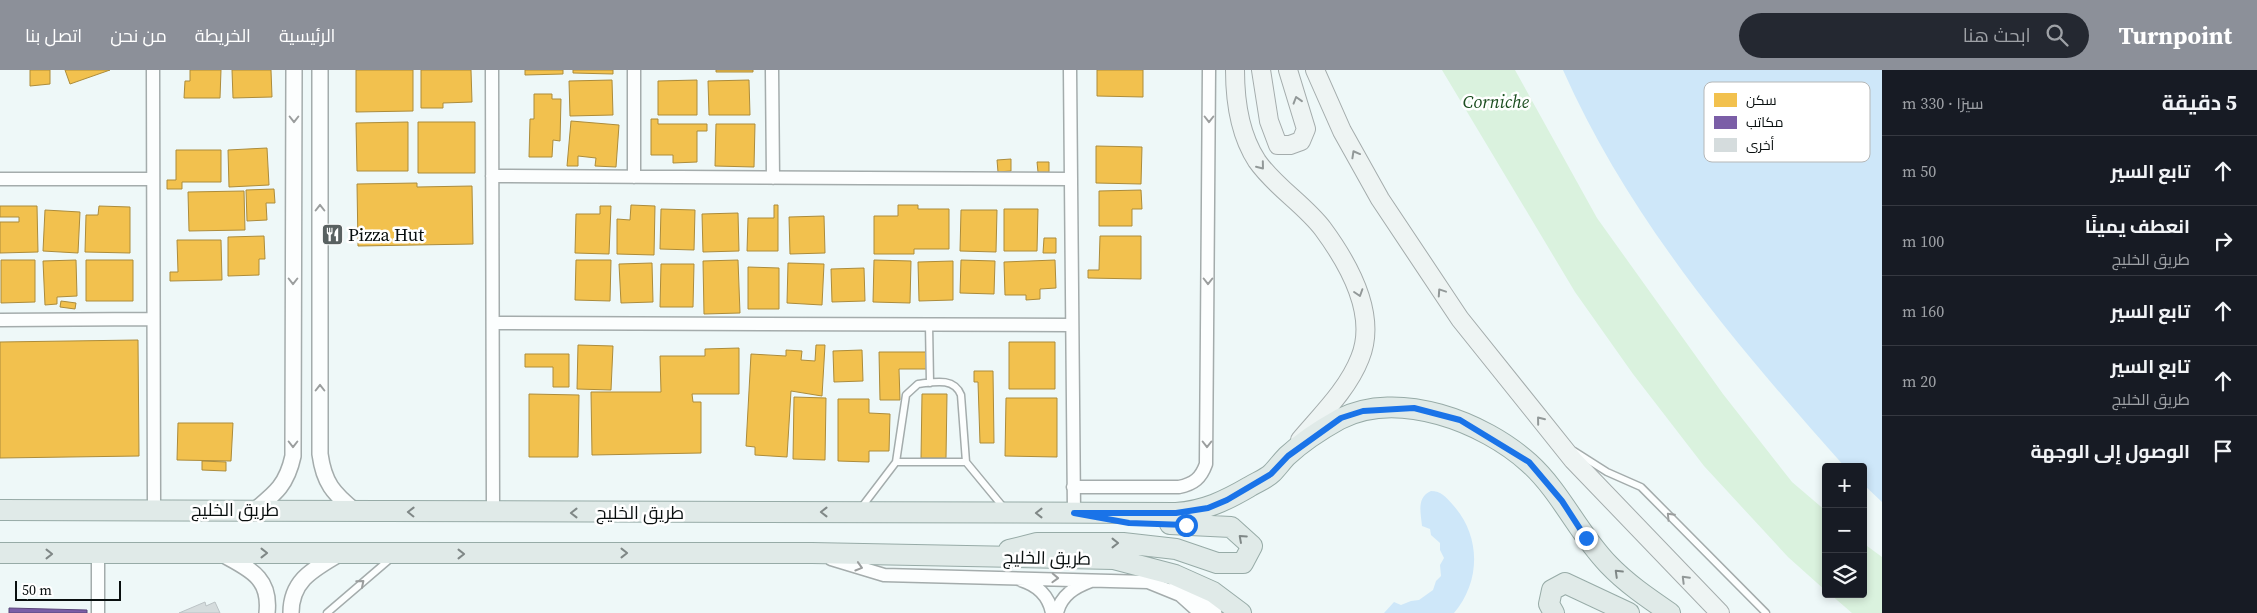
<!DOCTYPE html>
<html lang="ar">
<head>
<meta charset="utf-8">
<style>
	:root { --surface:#171b24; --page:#242831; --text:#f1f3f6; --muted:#9ea1a6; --line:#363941; --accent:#8c9099 }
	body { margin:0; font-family:"Source Serif 4",Cairo,serif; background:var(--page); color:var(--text); direction:rtl }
	.controls { position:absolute; right:15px; bottom:15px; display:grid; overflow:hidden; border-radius:5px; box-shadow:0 2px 8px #0003 }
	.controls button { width:45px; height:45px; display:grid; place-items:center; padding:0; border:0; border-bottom:1px solid var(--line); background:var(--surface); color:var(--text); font:25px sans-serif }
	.scale { position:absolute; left:15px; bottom:12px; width:106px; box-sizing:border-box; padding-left:5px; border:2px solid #090f0f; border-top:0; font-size:14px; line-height:18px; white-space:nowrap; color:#090f0f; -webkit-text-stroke:4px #fff; paint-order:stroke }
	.stop { position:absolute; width:15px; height:15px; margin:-11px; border:4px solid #1a73e8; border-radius:50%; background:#fff }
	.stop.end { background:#1a73e8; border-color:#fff; box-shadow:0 1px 5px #0008 }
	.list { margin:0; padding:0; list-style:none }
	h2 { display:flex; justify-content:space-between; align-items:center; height:65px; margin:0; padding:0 20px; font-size:21px }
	h2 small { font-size:16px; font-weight:400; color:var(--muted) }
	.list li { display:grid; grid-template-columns:32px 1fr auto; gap:15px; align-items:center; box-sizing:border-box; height:70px; padding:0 20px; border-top:1px solid var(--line) }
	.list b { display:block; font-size:19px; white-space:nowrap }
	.list p { margin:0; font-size:16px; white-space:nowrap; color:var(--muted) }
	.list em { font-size:16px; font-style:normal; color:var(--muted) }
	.icon { flex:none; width:28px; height:28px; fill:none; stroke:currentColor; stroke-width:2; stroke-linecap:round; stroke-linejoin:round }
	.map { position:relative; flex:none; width:1882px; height:543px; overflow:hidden; direction:ltr }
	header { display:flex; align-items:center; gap:30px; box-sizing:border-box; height:70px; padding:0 25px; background:var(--accent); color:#fff }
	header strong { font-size:24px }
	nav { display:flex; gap:28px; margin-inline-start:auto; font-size:18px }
	.search { width:350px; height:45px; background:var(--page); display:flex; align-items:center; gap:12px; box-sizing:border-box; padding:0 18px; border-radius:28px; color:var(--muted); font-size:19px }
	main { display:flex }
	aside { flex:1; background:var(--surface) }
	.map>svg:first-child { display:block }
	.green { fill:#daf2de }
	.water { fill:#cee7f9 }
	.homes { fill:#f2c14e; stroke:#ac8c3b }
	.offices { fill:#7b5ea7; stroke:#594679 }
	.building { fill:#d5dcdd; stroke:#bbc3c5 }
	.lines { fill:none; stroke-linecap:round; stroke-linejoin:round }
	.service-casing { stroke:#a4acac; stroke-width:9 }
	.minor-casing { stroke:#a4acac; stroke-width:15 }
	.tertiary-casing { stroke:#a4acac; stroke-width:18 }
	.secondary-casing { stroke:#a4acac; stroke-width:20 }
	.primary-casing { stroke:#97aba7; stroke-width:22 }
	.service { stroke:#fcfefe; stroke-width:6 }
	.minor { stroke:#fcfefe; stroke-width:12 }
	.tertiary { stroke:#fcfefe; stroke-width:15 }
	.secondary { stroke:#eef4f3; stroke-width:18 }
	.primary { stroke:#e0eae8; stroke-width:20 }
	.oneway { stroke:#929898 }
	.oneway2 { stroke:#9b9e9e }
	.oneway3 { stroke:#7f8786 }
	.route { stroke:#1a73e8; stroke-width:6 }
	.labels { text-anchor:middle; stroke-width:5; stroke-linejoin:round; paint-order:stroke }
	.park-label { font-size:18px; font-style:italic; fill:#1c4e20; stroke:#fff }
	.poi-label { font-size:18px; fill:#090f0f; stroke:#fff; text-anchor:start }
	.street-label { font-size:18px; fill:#090f0f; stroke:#fff }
	.key { fill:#fff; stroke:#b5b7b7; stroke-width:1 }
	.key-label { font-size:14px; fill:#090f0f }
</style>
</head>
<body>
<header>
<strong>Turnpoint</strong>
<div class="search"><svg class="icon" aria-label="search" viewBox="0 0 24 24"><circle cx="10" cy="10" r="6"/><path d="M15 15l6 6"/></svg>ابحث هنا</div>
<nav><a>الرئيسية</a><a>الخريطة</a><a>من نحن</a><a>اتصل بنا</a></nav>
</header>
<main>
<aside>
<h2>5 دقيقة<small>سيرًا · 330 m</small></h2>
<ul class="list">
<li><svg class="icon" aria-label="ahead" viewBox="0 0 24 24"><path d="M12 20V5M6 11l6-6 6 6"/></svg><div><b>تابع السير</b></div><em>50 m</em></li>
<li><svg class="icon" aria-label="right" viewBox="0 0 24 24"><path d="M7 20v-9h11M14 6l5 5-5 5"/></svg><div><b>انعطف يمينًا</b><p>طريق الخليج</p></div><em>100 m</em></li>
<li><svg class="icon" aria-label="ahead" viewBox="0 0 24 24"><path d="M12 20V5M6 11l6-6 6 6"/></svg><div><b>تابع السير</b></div><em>160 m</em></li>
<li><svg class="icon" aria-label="ahead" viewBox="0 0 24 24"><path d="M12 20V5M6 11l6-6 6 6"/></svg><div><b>تابع السير</b><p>طريق الخليج</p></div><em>20 m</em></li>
<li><svg class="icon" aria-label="arrive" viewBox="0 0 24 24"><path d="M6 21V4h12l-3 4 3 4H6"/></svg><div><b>الوصول إلى الوجهة</b></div></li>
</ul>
</aside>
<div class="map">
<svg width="1882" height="543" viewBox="0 0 1882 543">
	<rect width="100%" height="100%" fill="#eef8f8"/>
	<!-- green -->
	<path class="green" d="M1442,0h73l82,148 126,176 69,88 34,29v80l-38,-34 -84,-91 -71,-92 -58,-82z
		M1863,473l19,14v56h-30l-22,-19h33z"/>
	<!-- water -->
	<path class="water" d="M1563,0h319v432l-19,-18v-17h-18c-108,-121 -216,-248 -282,-397z
		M1431,421c10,0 15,6 22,14 28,31 28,76 1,108h-70l10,-11 7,3 10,-4 8,-1 14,-10 3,-9 5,-5 -1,-11 4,-7 -4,-8v-7l-9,-8 -1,-6 -8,-3c-1,-12 -6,-29 9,-35z"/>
	<!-- homes -->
	<path class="homes" d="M30,0h20v14l-20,2z
		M65,0h45l-40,14z
		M190,0h31l-1,28h-36l1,-17h5z
		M232,0h39l1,27 -39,1z
		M356,0h57v41l-57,1z
		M421,0h50l1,32 -29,1v5h-22z
		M525,0h38v4l-38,1z
		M573,0h40v4l-40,-1z
		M716,0h37v2h-37z
		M1097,0h46v27l-46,-1z
		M612,10l1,35 -43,1 -1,-35z
		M697,10v35h-39v-34z
		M749,10l1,35h-41l-1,-34z
		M534,24h18v5h9l-1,42 -7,-1 -1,17h-23l1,-38h4z
		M651,49h7v5h49v7h-10v31l-24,1v-8h-22z
		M571,51l48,4 -3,42 -21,-1 1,-8 -18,-2v10h-11z
		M408,52v49h-51l-1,-48z
		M418,52h57v51h-57z
		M716,54h39l-1,43 -39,-1z
		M1096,76l46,1 -1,37 -45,-1z
		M267,78l2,37 -40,2 -1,-37z
		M176,80h45v32h-39v7h-15v-9h9z
		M1011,89v12l-13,1 -1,-12z
		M1037,92h12v10h-11z
		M417,113v4l55,-1 1,58 -115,2 -1,-62z
		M274,119l1,14h-9l1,17 -20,1 -1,-31z
		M1141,120l1,19h-10v17h-33v-35z
		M244,121l1,39 -56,1 -1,-39z
		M631,135l24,1 -1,49 -37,-1v-35l13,1z
		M774,135h4v46h-31l1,-33h26z
		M898,135h20v4h31v40h-35v5h-40v-38h24z
		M0,136h37l1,46 -38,1v-31h19v-5h-19z
		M99,136l31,1v46l-45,-1 1,-37h12z
		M600,136h11l-2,48 -34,-1 1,-39h24z
		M661,139l34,1 -1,40 -34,-1z
		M1004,139h34l-1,42h-33z
		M45,140l35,2 -2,41 -35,-2z
		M961,140h36l-1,42 -36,-1z
		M738,143l1,38 -36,1 -1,-38z
		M824,146l1,37 -35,1 -1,-37z
		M264,166l1,23h-6v16l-31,1v-39z
		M1100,166h41v43l-53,-1v-8h11z
		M1044,168h12v15h-13z
		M177,170h44l1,40 -52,1v-9h8z
		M1,190h34v42l-34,1z
		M76,190l1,36 -20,1v7l-12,1 -2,-44z
		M86,190h47v41h-47z
		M576,190h35l-1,41 -35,-1z
		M738,190l2,53 -36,1 -1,-53z
		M874,190l37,1 -1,42 -37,-1z
		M961,190l34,1 -1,33 -34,-1z
		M1055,190l1,28 -16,1v10l-14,1v-5h-21l-1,-33z
		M953,191v39l-34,1 -1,-39z
		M652,193l1,39 -32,1 -2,-39z
		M788,193l36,1 -2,41 -35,-2z
		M661,194h33l-1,43h-33z
		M748,197l31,1v41h-31z
		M864,198l1,33 -33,1 -1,-33z
		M61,231l15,2 -1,6 -15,-2z
		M138,270l1,116 -139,2v-116z
		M1009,272h46v47h-46z
		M578,275l35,1 -2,44 -34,-1z
		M816,275h9l-3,51 -31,-5 -4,66 -32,-2v-8l-9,-1 5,-92 35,2v-6l16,1 -1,9 14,1z
		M739,278v46h-47l1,8h8v51l-109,2 -1,-63h70l-1,-36h45v-7z
		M862,280l1,31 -29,1 -1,-31z
		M879,282h49v17h-29l1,31h-20z
		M525,284h44v33h-16v-20h-28z
		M974,301h19l1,72h-14l-2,-61h-4z
		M529,324l50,1 -1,62h-49z
		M922,324h25l-1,64h-25z
		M794,327l32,1 -1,62 -32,-1z
		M1006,328h51v59l-52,-1z
		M838,329h31v14l21,1 -1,37h-20v11l-31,-1z
		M178,353h55l-2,38 -54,-1z
		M202,391l24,1v9l-24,-1z"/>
	<!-- offices -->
	<path class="offices" d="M9,538l78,2v3h-78z"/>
	<!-- building -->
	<path class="building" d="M205,532l1,4 9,-4 5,11h-41z"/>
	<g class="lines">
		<defs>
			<path id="service" d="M929,254l1,59
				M1574,381l33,21 34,15 125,126
				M896,392l10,-67 12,-11c16,-2 36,-7 43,11l5,67
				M861,438l35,-46h70l38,46
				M327,543l63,-54"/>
			<path id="minor" d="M153,0l1,440
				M492,0l1,443
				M634,0v107
				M772,0l1,108
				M1070,0l4,443
				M492,106l579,3
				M0,109h153
				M0,250l153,-1
				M493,253l579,2
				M1073,417h106c15,-3 22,-9 27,-23l3,-394
				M98,484v59
				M831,489l53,16 264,7 32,13 20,18
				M1021,510c16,5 28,16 31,33
				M1057,543c4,-18 18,-26 34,-32"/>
			<path id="tertiary" d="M320,0v384c4,29 13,39 35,57
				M255,440c21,-17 32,-26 38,-54l1,-386
				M222,484c27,15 49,23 45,59
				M1176,511l34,27 4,5
				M291,543c0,-33 23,-44 48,-59"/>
			<path id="secondary" d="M1235,0c0,30 5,65 22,91 18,26 47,43 66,68 25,34 55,85 37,129 -12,31 -39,57 -60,82
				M1261,0l8,51 9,24h12l11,-4 5,-12 -18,-59
				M1315,0l27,61 38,68 80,120 113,141 147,153"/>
			<path id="primary" d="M0,440l1176,3c28,-2 49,-12 73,-26 8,-5 17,-8 23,-14 5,-5 10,-12 15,-17 15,-14 35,-27 53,-37 58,-30 144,3 189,44 32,29 49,70 79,101 18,19 40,34 62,49
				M1009,480l28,-7h86l53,6 41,14h26l9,-17 -21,-19 -61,-3
				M0,483h812l302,6 61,16 38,17 28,21
				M1554,543l-5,-9 3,-14 13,-7 64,30"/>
		</defs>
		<!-- service casing -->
		<use href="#service" class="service-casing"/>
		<!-- minor casing -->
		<use href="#minor" class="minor-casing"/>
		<!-- tertiary casing -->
		<use href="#tertiary" class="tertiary-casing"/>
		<!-- secondary casing -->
		<use href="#secondary" class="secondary-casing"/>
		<!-- primary casing -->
		<use href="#primary" class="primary-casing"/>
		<!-- service -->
		<use href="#service" class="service"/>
		<!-- minor -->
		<use href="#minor" class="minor"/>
		<!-- tertiary -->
		<use href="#tertiary" class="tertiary"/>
		<!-- secondary -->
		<use href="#secondary" class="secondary"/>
		<!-- primary -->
		<use href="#primary" class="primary"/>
	</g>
	<!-- one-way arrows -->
	<defs><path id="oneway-chevron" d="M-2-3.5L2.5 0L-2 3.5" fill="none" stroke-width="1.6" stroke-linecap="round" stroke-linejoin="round" transform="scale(1.25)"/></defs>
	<g class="oneway">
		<use href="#oneway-chevron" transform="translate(1297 30) rotate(-107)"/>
		<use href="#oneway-chevron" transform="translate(1355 84) rotate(-119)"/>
		<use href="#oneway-chevron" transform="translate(1261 96) rotate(51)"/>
		<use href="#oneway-chevron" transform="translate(1441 222) rotate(-124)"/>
		<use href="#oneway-chevron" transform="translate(1359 223) rotate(72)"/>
		<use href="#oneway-chevron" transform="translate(1540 350) rotate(-129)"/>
		<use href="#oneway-chevron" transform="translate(1685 509) rotate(-135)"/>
	</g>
	<g class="oneway2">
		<use href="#oneway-chevron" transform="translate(294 49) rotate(90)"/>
		<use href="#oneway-chevron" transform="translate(1209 49) rotate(90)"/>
		<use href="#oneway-chevron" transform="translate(320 138) rotate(-90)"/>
		<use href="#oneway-chevron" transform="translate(293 211) rotate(90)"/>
		<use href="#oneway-chevron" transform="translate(1208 211) rotate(90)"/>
		<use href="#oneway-chevron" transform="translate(320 318) rotate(-90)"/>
		<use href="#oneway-chevron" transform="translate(293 374) rotate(90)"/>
		<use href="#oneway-chevron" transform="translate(1207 374) rotate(90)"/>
		<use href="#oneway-chevron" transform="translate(1670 446) rotate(-134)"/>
		<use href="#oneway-chevron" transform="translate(859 497) rotate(17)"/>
		<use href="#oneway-chevron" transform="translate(1055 508) rotate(2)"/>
		<use href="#oneway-chevron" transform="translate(361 513) rotate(-40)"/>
	</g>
	<g class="oneway3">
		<use href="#oneway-chevron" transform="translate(411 442) rotate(-179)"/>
		<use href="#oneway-chevron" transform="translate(824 442) rotate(180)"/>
		<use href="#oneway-chevron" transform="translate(574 443) rotate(180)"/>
		<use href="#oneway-chevron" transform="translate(1039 443) rotate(180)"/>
		<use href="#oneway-chevron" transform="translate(1242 468) rotate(-138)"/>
		<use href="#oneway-chevron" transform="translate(1115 473)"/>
		<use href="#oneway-chevron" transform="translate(264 483)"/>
		<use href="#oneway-chevron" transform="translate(624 483)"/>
		<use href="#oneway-chevron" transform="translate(49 484)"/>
		<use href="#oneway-chevron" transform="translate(461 484)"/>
		<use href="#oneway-chevron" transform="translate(1618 503) rotate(-136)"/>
	</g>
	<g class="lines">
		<!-- route -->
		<path class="route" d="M1186,455l-57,-2 -55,-10h102l32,-5 19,-8 44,-26 17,-18 53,-38 22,-7 51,-3 46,12 69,42 33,39 24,37"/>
	</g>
	<!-- icons -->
	<defs>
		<symbol id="restaurant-square" viewBox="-11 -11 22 22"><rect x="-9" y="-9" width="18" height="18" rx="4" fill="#596161" stroke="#fff"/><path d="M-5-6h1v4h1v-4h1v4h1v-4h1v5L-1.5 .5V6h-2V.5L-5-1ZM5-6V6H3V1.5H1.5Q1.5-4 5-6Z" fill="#fff"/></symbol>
	</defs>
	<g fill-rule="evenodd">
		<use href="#restaurant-square" x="320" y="152" width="25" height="25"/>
	</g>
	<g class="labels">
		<!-- park labels -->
		<g class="park-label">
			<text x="1496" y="38">Corniche</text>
		</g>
		<!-- poi labels -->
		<g class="poi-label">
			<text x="348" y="171">Pizza Hut</text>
		</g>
		<!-- street labels -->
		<g class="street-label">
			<text x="235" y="446">طريق الخليج</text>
			<text x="640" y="449">طريق الخليج</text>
			<text transform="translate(1047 488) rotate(1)" y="6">طريق الخليج</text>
		</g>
	</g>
	<!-- legend -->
	<rect x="1704" y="12" width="166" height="80" rx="8" class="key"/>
	<rect x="1714" y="23" width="23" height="14" fill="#f2c14e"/>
	<rect x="1714" y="46" width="23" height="13" fill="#7b5ea7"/>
	<rect x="1714" y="68" width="23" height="14" fill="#d5dcdd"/>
	<g class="key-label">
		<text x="1746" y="35">سكن</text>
		<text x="1746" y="57">مكاتب</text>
		<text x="1746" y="80">أخرى</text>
	</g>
</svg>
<div class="controls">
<button>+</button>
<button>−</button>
<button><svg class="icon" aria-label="layers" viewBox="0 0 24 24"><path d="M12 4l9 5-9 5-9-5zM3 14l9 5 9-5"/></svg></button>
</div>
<div class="scale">50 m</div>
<div class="stop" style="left:1186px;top:455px"></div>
<div class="stop end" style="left:1586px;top:468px"></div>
</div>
</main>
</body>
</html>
